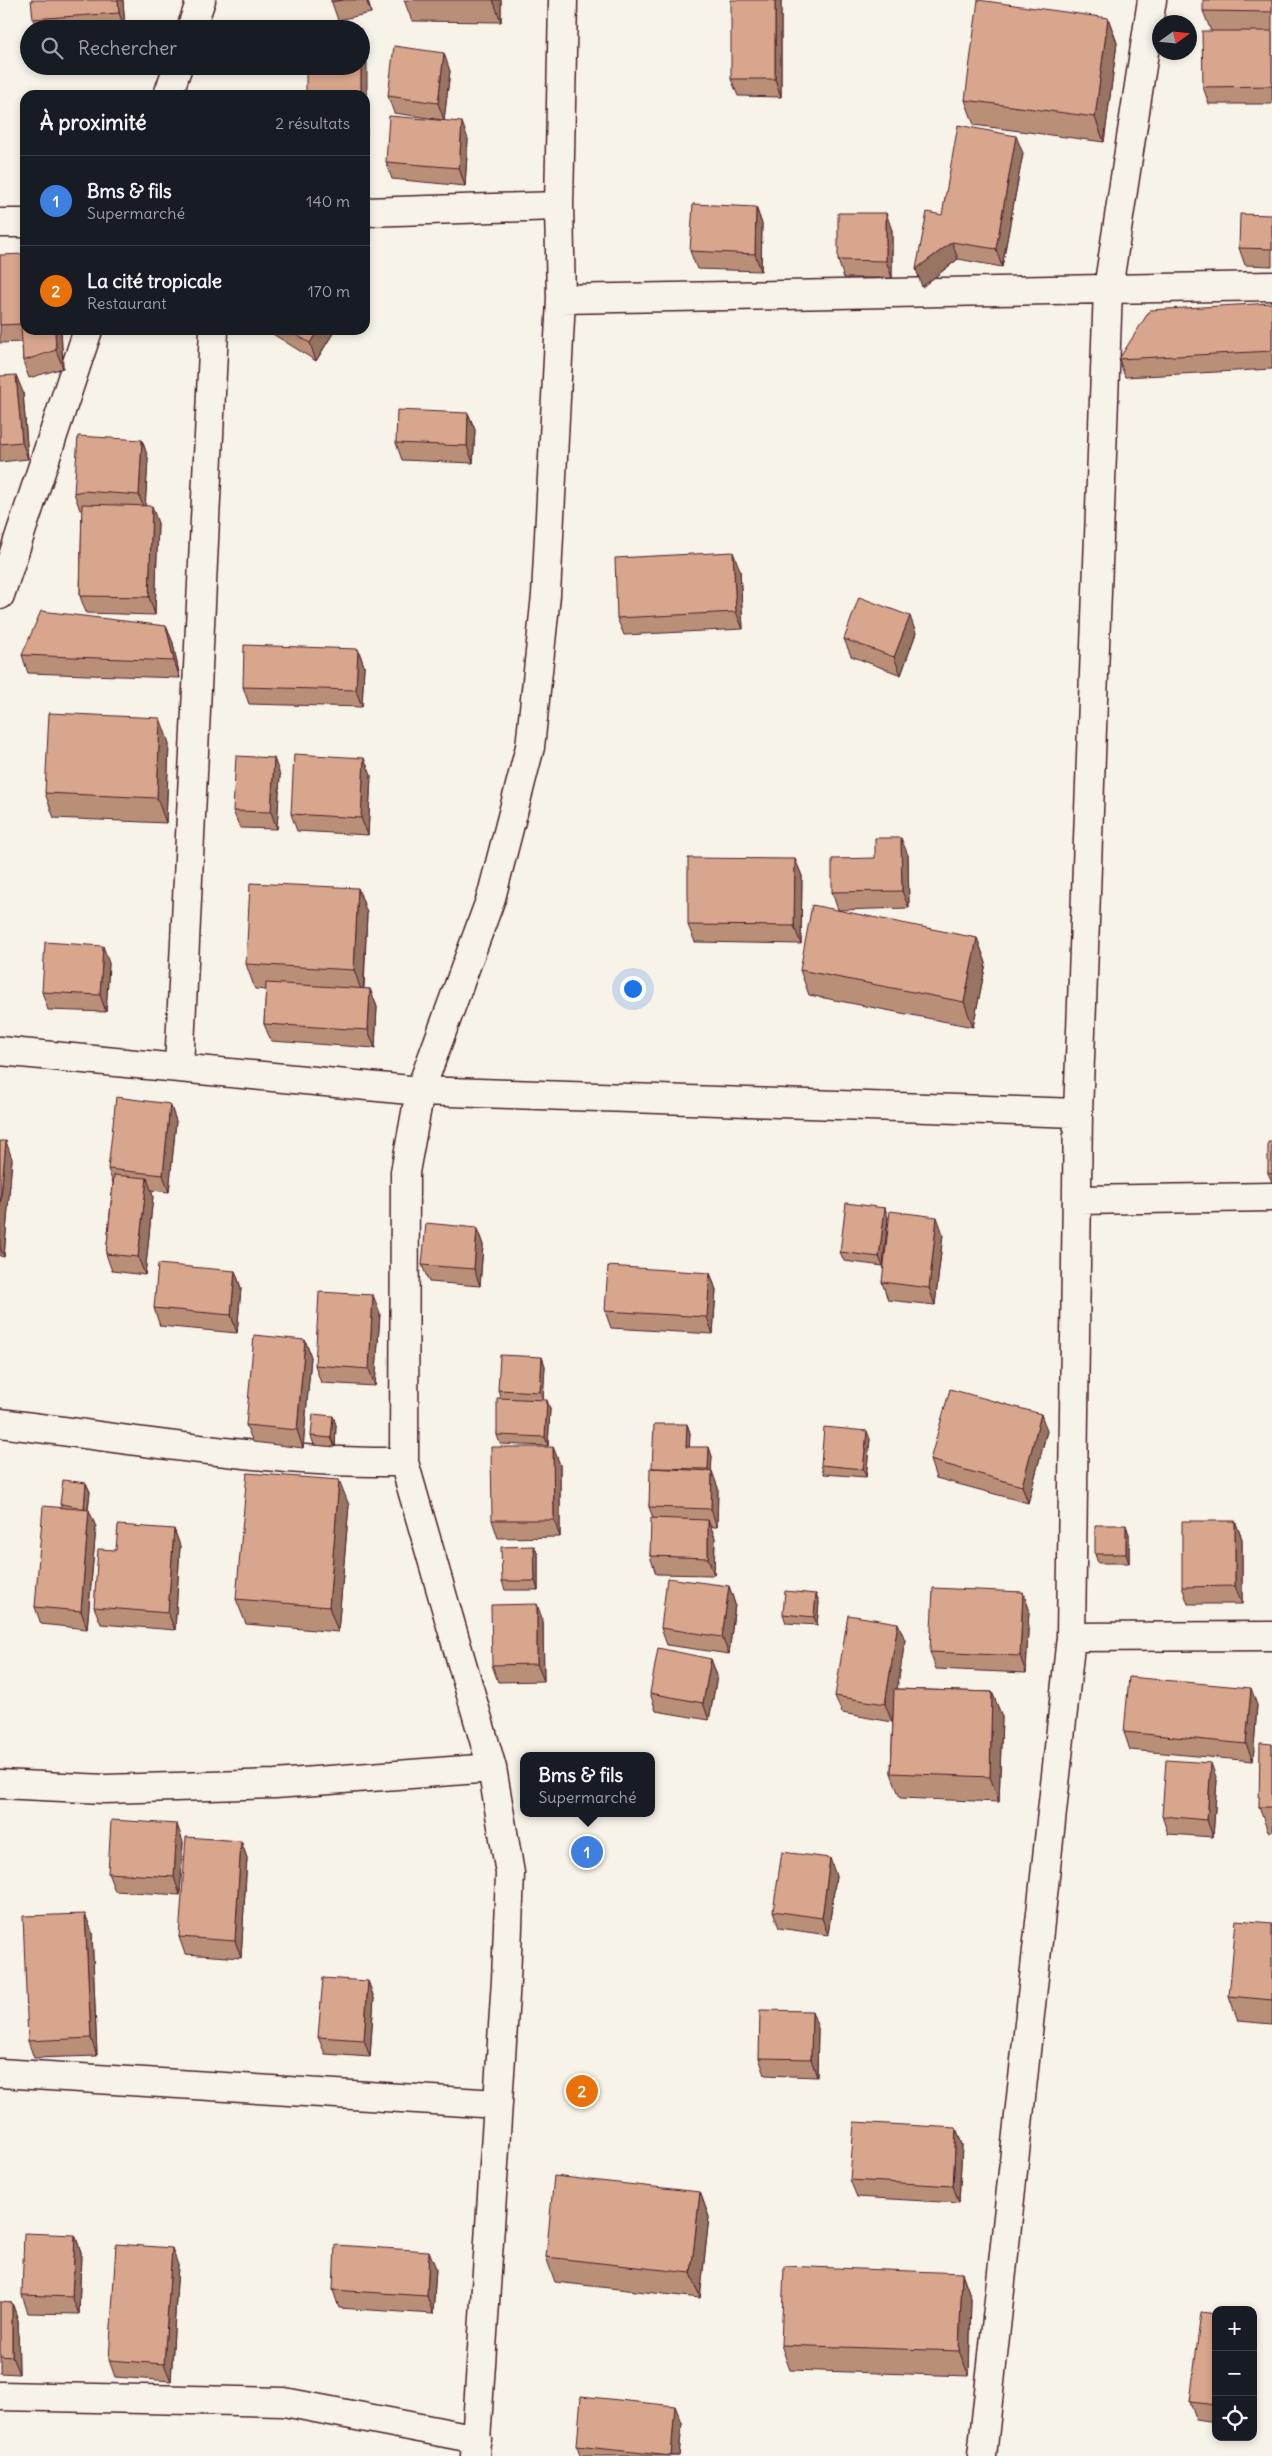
<!DOCTYPE html>
<html lang="fr">
<head>
<meta charset="utf-8">
<style>
	:root { --surface:#171b24; --page:#242831; --text:#f1f3f6; --muted:#9ea1a6; --line:#363941; --accent:#c8321e }
	body { margin:0; font-family:Delius,sans-serif; background:var(--page); color:var(--text) }
	.controls { position:absolute; right:15px; bottom:15px; display:grid; overflow:hidden; border-radius:10px; box-shadow:0 2px 8px #0003 }
	.controls button { width:45px; height:45px; display:grid; place-items:center; padding:0; border:0; border-bottom:1px solid var(--line); background:var(--surface); color:var(--text); font:25px sans-serif }
	.compass { position:absolute; left:1152px; top:15px; width:45px; height:45px; border-radius:50%; background:var(--surface); box-shadow:0 2px 8px #0003; rotate:75deg }
	.you { position:absolute; left:632px; top:988px; width:18px; height:18px; margin:-12px; border:4px solid #fff; border-radius:50%; background:#1a73e8; box-shadow:0 0 0 8px #1a73e833 }
	.badge { display:grid; place-items:center; width:32px; height:32px; border-radius:50%; background:var(--accent); color:#fff; font-size:16px; font-weight:700 }
	.pin { position:absolute; translate:-50% -50%; border:2px solid #fff; box-shadow:0 1px 5px #0006 }
	.popup { position:absolute; left:520px; top:1752px; width:135px; height:65px; box-sizing:border-box; display:grid; place-content:center; border-radius:10px; background:var(--surface); filter:drop-shadow(0 1px 4px #0005); font-size:16px; white-space:nowrap; color:var(--muted) }
	.popup b { font-size:19px; color:var(--text) }
	.popup::after { content:''; position:absolute; left:50%; top:100%; margin-left:-10px; border:10px solid transparent; border-top-color:var(--surface) }
	.list { margin:0; padding:0; list-style:none }
	h2 { display:flex; justify-content:space-between; align-items:center; height:65px; margin:0; padding:0 20px; font-size:21px }
	h2 small { font-size:16px; font-weight:400; color:var(--muted) }
	.list li { display:grid; grid-template-columns:32px 1fr auto; gap:15px; align-items:center; box-sizing:border-box; height:90px; padding:0 20px; border-top:1px solid var(--line) }
	.list b { display:block; font-size:19px; white-space:nowrap }
	.list p { margin:0; font-size:16px; white-space:nowrap; color:var(--muted) }
	.list em { font-size:16px; font-style:normal; color:var(--muted) }
	.icon { flex:none; width:28px; height:28px; fill:none; stroke:currentColor; stroke-width:2; stroke-linecap:round; stroke-linejoin:round }
	.map { position:relative; flex:none; width:1272px; height:2456px; overflow:hidden }
	.search { position:absolute; background:var(--surface); box-shadow:0 2px 8px #0003; left:20px; top:20px; width:350px; height:55px; display:flex; align-items:center; gap:12px; box-sizing:border-box; padding:0 18px; border-radius:28px; color:var(--muted); font-size:19px }
	.panel { position:absolute; background:var(--surface); box-shadow:0 2px 8px #0003; left:20px; top:90px; width:350px; height:245px; border-radius:15px }
	.map>svg:first-child { display:block }
	.lines { fill:none; stroke-linecap:round; stroke-linejoin:round }
	.minor-casing { stroke:#4a1f2b; stroke-width:31 }
	.minor { stroke:#f7f3e8; stroke-width:28 }
	.wall { fill:#ba8f78; stroke:#4a1f2b }
	.shaded-wall { fill:#977462; stroke:#4a1f2b }
	.building { fill:#d8a68c; stroke:#4a1f2b }
</style>
</head>
<body>
<div class="map">
<svg width="1272" height="2456" viewBox="0 0 1272 2456">
	<rect width="100%" height="100%" fill="#f7f3e8"/>
	<filter id="ink" filterUnits="userSpaceOnUse"><feTurbulence type="fractalNoise" baseFrequency=".02" numOctaves="2"/><feDisplacementMap in="SourceGraphic" scale="10" xChannelSelector="R" yChannelSelector="G"/><feConvolveMatrix kernelMatrix="1 2 1 2 8 2 1 2 1" color-interpolation-filters="sRGB"/></filter>
	<g filter="url(#ink)">
		<g class="lines">
			<defs>
				<path id="minor" d="M191,29l10,-29
					M168,95l10,-29
					M365,212l194,-6
					M0,223h25
					M561,299l711,-13
					M0,595l88,-265
					M0,1051l420,40 658,22
					M179,1068l35,-738
					M1078,1200l194,-3
					M0,1423c132,16 271,41 404,39
					M1071,1637l201,-1
					M0,1784l105,5 170,-5 217,-16
					M0,2073l497,31
					M0,2396l284,6 193,37
					M475,2456l31,-476 4,-107 -18,-105 -88,-306 1,-290 15,-81 71,-193 39,-151 16,-152 15,-296 -2,-93 4,-206
					M982,2456l89,-819 7,-524 30,-824 44,-289"/>
			</defs>
			<!-- minor casing -->
			<use href="#minor" class="minor-casing"/>
			<!-- minor -->
			<use href="#minor" class="minor"/>
		</g>
		<!-- wall -->
		<path class="wall" d="M123,0l2,29h-89l-3,-10z
			M331,0h37l3,13 -33,7z
			M404,0h97v22l-89,-1z
			M781,0v97l-43,-1 -7,-17z
			M1272,0v104h-63l-6,-17 8,-56 -8,-20z
			M1108,18l9,25 -13,99 -130,-17 -9,-25z
			M450,71l-6,49 24,19 -3,47 -73,-7 -6,-17 57,-42 -49,-7 -6,-17z
			M1023,153l-21,114 -44,-8 -36,28 20,-72z
			M756,207l6,17 -1,47 -64,-2 -7,-18z
			M1272,215v51l-27,-1 -6,-17z
			M892,230v48h-48l-6,-18z
			M0,255l25,75h36l2,38 -34,10 -6,-17 -1,-19 -22,1z
			M1272,303v66l-147,8 -6,-18z
			M267,330h68l-19,31 -48,-30z
			M0,376l23,16 5,67 -28,3z
			M468,413l7,17 -2,33 -71,-3 -6,-17z
			M142,440l6,18 -3,48 13,17 -3,92 -69,-2 -6,-17 2,-86h-2l-6,-17z
			M740,570l3,59 -119,6 -7,-17z
			M166,626l7,17 7,35 -152,-5 -6,-18z
			M916,633l-15,42 -50,-19 -7,-17z
			M358,649l6,17 -2,41 -113,-3 -6,-17z
			M169,743l-3,80 -112,-5 -9,-25z
			M280,775l-3,54 -37,-1 -7,-17z
			M371,775l-3,60 -71,-4 -6,-17z
			M908,855l1,53 -71,2 -6,-18z
			M795,859l7,17 -1,68 -106,-2 -7,-17z
			M358,888l9,25 -3,76h6l7,18 -2,41 -104,-7 -7,-17 2,-34 -11,-1 -9,-25z
			M977,938l9,25 -13,64 -164,-32 -9,-25z
			M109,963l-3,49 -58,-2 -6,-18z
			M170,1104l6,17 -7,71 -18,-2 2,6 -8,79 -33,-4 -6,-17 7,-71 -5,-14z
			M0,1141l12,18 -8,98 -4,-1z
			M1272,1142v40l-4,-9z
			M888,1217l-5,49 -39,-5 -4,-9z
			M477,1228l6,17 -3,41 -51,-4 -7,-17z
			M943,1234l-8,71 -47,-5 -6,-18z
			M235,1271l6,17 -4,45 -77,-7 -6,-18z
			M710,1273l6,17 -3,44 -102,-6 -6,-17z
			M380,1313l-5,73 -54,-3 -6,-18z
			M305,1340l6,17 -8,91 -50,-6 -7,-17z
			M542,1357l3,9 -2,34 7,9 -2,37 -48,-2 -3,-9 4,-37 -3,-8z
			M333,1416l3,9 -1,22 -21,-2 -3,-9z
			M687,1424l3,9 -1,14 23,9 -1,15 7,17 -1,39h-6l4,11 -1,37 -58,-1 -6,-18 3,-38 -4,-11 3,-39z
			M1047,1431l-19,72 -92,-25 -6,-18z
			M870,1439l-4,38 -42,-3 -3,-9z
			M553,1447l7,18v72l-62,1 -6,-18z
			M86,1483l4,9 -2,18 8,17 -9,102 -46,-5 -6,-17 27,-99 -2,-4z
			M349,1505l-11,127 -92,-8 -10,-25z
			M1235,1521l7,18v65h-54l-6,-17z
			M174,1529l6,17 -5,84 -74,-6 -7,-17z
			M1129,1534v29h-31l-3,-9z
			M534,1546l4,9v35h-33l-3,-9z
			M729,1586l6,18 -6,50 -62,-9 -6,-17z
			M1023,1592l6,17 -3,64 -90,-4 -6,-17z
			M816,1594l3,8 -2,23 -31,-2 -3,-9z
			M543,1621l1,60 -46,1 -6,-17z
			M905,1640l-8,49 95,3 10,25 -3,85 -99,-4 -9,-25 2,-57 -1,6 -50,-9 -7,-17z
			M711,1659l6,17 -8,44 -53,-9 -6,-18z
			M1257,1705l-4,56 -123,-11 -6,-18z
			M1272,1744v88h-4l-9,-25z
			M1217,1780l-4,57 -45,-3 -6,-18z
			M241,1841l6,17 -6,100 -56,-4 -6,-17z
			M183,1842l-3,53 -65,-4 -7,-18z
			M836,1876l-8,59 -49,-7 -6,-17z
			M85,1914l7,18 5,124 -63,2 -6,-17z
			M1272,1923v101l-34,-3 -9,-25z
			M368,1981l6,17 -4,59 -45,-3 -7,-17z
			M818,2028l-1,49 -52,-2 -6,-17z
			M956,2128l6,17 -3,58 -102,-6 -7,-17z
			M700,2192l9,25 -9,81 -145,-16 -9,-25z
			M75,2235l6,17 -2,62 -51,-1 -6,-18z
			M178,2265l-7,116 -56,-4 -6,-17z
			M436,2268l-3,46 -94,-6 -6,-18z
			M962,2273l9,25 -2,78 -179,-6 -9,-25z
			M0,2302l12,1 6,17 1,54 -19,-1z
			M1216,2314v108l-20,-3 -6,-17z
			M682,2423l-3,33h-99l-3,-10z"/>
		<!-- shaded-wall -->
		<path class="shaded-wall" d="M118,0h5l2,29 -6,-16z
			M366,0h2l3,13z
			M493,0h8v22z
			M775,0h6v97l-6,-18z
			M1108,18l9,25 -13,99 -9,-25z
			M361,29l6,17v89l-2,-6v-34h-4z
			M444,53l6,18 -6,49 -6,-17z
			M462,122l6,17 -3,47 -6,-18z
			M1016,136l7,17 -21,114 -6,-18z
			M756,207l6,17 -1,47 -6,-17z
			M886,213l6,17v48l-6,-17z
			M952,242l6,17 -36,28 -6,-18z
			M55,330h6l2,38 -7,-18z
			M318,330h17l-19,31 -6,-18z
			M16,375l7,17 5,67 -6,-17z
			M468,413l7,17 -2,33 -6,-17z
			M142,440l6,18 -3,54 -6,-17z
			M152,506l6,17 -3,92 -6,-18z
			M733,552l7,18 3,59 -7,-17z
			M910,616l6,17 -15,42 -7,-18z
			M166,626l7,17 7,35 -6,-17z
			M358,649l6,17 -2,41 -6,-17z
			M160,718l9,25 -3,80 -9,-25z
			M274,758l6,17 -3,54 -6,-17z
			M364,758l7,17 -3,60 -7,-17z
			M901,838l7,17 1,53 -7,-17z
			M795,859l7,17 -1,68 -7,-18z
			M358,888l9,25 -4,82 -9,-25z
			M977,938l9,25 -13,64 -9,-25z
			M103,946l6,17 -3,49 -6,-17z
			M370,989l7,18 -2,41 -7,-18z
			M170,1104l6,17 -7,71 -6,-17z
			M6,1141l6,18 -8,98 -4,-10v-40z
			M147,1178l6,18 -8,79 -7,-18z
			M885,1208l3,9 -5,49 -4,-9z
			M937,1217l6,17 -8,71 -6,-17z
			M477,1228l6,17 -3,41 -6,-17z
			M235,1271l6,17 -4,45 -6,-18z
			M710,1273l6,17 -3,44 -6,-17z
			M373,1295l7,18 -5,73 -6,-17z
			M305,1340l6,17 -8,91 -6,-18z
			M542,1357l3,9 -2,35 -3,-9z
			M547,1400l3,9 -2,37 -3,-9z
			M1041,1414l6,17 -19,72 -6,-17z
			M333,1416l3,9 -1,22 -4,-9z
			M687,1424l3,9 -1,23 -3,-9z
			M867,1431l3,8 -4,38 -3,-8z
			M553,1447l7,18v72l-6,-17z
			M709,1447l3,9 -1,22 -3,-9z
			M712,1471l6,17 -1,39 -6,-18z
			M339,1480l10,25 -11,127 -9,-25z
			M86,1483l4,9 -3,24 -3,-8z
			M89,1510l7,17 -9,102 -6,-18z
			M708,1520l7,18 -1,37 -6,-17z
			M1235,1521l7,18v65l-7,-18z
			M1126,1525l3,9v29l-3,-9z
			M174,1529l6,17 -5,84 -7,-17z
			M534,1546l4,9v35l-3,-9z
			M729,1586l6,18 -6,50 -7,-17z
			M1023,1592l6,17 -3,64 -6,-17z
			M816,1594l3,8 -2,23 -3,-8z
			M537,1604l6,17 1,60 -7,-17z
			M898,1623l7,17 -13,82 -7,-18z
			M711,1659l6,17 -8,44 -6,-17z
			M1251,1688l6,17 -4,56 -7,-17z
			M992,1692l10,25 -3,85 -9,-25z
			M1211,1763l6,17 -4,57 -6,-17z
			M177,1824l6,18 -3,53 -6,-18z
			M241,1841l6,17 -6,100 -6,-17z
			M830,1858l6,18 -8,59 -6,-17z
			M85,1914l7,18 5,124 -6,-18z
			M368,1981l6,17 -4,59 -6,-17z
			M812,2011l6,17 -1,49 -6,-18z
			M956,2128l6,17 -3,58 -6,-17z
			M700,2192l9,25 -9,81 -9,-25z
			M75,2235l6,17 -2,62 -7,-17z
			M172,2248l6,17 -7,116 -7,-17z
			M429,2251l7,17 -3,46 -6,-18z
			M962,2273l9,25 -2,78 -10,-25z
			M12,2303l6,17 1,54 -7,-17z
			M675,2406l7,17 -3,33h-8z"/>
		<!-- building -->
		<path class="building" d="M31,0h87l1,13 -86,6z
			M331,0h12l-12,2z
			M731,0h44v79h-44z
			M978,0l130,18 -13,99 -130,-17z
			M1203,0h69v12l-69,-1z
			M306,28l55,1h-55z
			M1202,31h70v55l-69,1z
			M394,46l50,7 -6,50 -50,-7z
			M306,66h55v29h-55z
			M389,116l73,6 -3,46 -73,-6z
			M958,125l58,11 -20,113 -44,-7 -36,27 11,-57 15,3z
			M693,204l63,3 -1,47 -65,-3z
			M838,213h48v48l-48,-1z
			M1240,214l32,1v34l-33,-1z
			M25,254v76h30l1,20 -33,11 -2,-37 -21,1v-70z
			M1272,303v48l-153,8 31,-49z
			M288,330h30l-8,13z
			M16,375l6,67 -22,2v-68z
			M397,410l71,3 -1,33 -71,-3z
			M78,436l64,4 -3,55 -56,-4 -9,2z
			M82,504l70,2 -3,91 -69,-1z
			M733,552l3,60 -119,6 -2,-60z
			M859,597l51,19 -16,41 -50,-18z
			M41,611l125,15 8,35 -152,-6z
			M244,645l114,4 -2,41 -113,-3z
			M49,713l111,5 -3,80 -112,-5z
			M294,754l70,4 -3,60 -70,-4z
			M236,756l38,2 -3,54 -38,-1z
			M875,838h26l1,53 -70,1v-33l43,-1z
			M688,858l107,1 -1,67 -106,-1z
			M250,883l108,5 -4,82 -108,-6z
			M812,905l165,33 -13,64 -164,-32z
			M45,942l58,4 -3,49 -58,-3z
			M266,983l104,6 -2,41 -104,-6z
			M116,1097l54,7 -7,71 -55,-6z
			M0,1141h6l-6,66z
			M1268,1142h4v32l-4,-1z
			M114,1175l33,3 -9,79 -32,-3z
			M846,1203l39,5 -6,49 -39,-5z
			M890,1211l47,6 -8,71 -47,-6z
			M426,1223l51,5 -3,41 -52,-4z
			M158,1264l77,7 -4,44 -77,-7z
			M608,1266l102,7 -3,44 -102,-6z
			M319,1292l54,3 -4,74 -54,-4z
			M254,1335l51,5 -8,90 -51,-5z
			M500,1355l42,2 -2,35 -42,-2z
			M950,1389l91,25 -19,72 -92,-26z
			M497,1398l50,2 -2,37 -48,-2z
			M313,1414l20,2 -2,22 -20,-2z
			M654,1424h33l-1,23h23l-1,22 -56,-1z
			M824,1427l43,4 -4,38 -42,-4z
			M491,1447h62l1,73h-62z
			M650,1468l62,3 -1,38 -62,-2z
			M247,1473l92,7 -10,127 -93,-8z
			M63,1480l23,3 -2,25 -24,-4z
			M43,1506l46,4 -8,101 -46,-4z
			M651,1518l57,2v38l-58,-2z
			M1182,1521h53v65l-53,1z
			M118,1525l56,4 -6,84 -74,-6 4,-58 18,1z
			M1095,1525h31v29h-31z
			M534,1546l1,35h-33l-1,-34z
			M667,1578l62,8 -7,51 -61,-9z
			M933,1588l90,4 -3,64 -90,-4z
			M785,1591l31,3 -2,23 -31,-3z
			M537,1604v60l-45,1 -1,-60z
			M848,1615l50,8 -13,81 -50,-8z
			M658,1648l53,11 -8,44 -53,-10z
			M1129,1677l122,11 -5,56 -122,-12z
			M894,1689l98,3 -2,85 -99,-4z
			M1260,1743l12,1v63h-13z
			M1166,1760l45,3 -4,57 -45,-4z
			M111,1820l66,4 -3,53 -66,-4z
			M186,1837l55,4 -6,100 -56,-4z
			M782,1852l48,6 -8,60 -49,-7z
			M85,1914l6,124 -63,3 -5,-125z
			M1236,1920l36,3v77l-43,-4z
			M323,1978l45,3 -4,59 -46,-3z
			M760,2010l52,1 -1,48 -52,-1z
			M854,2122l102,6 -3,58 -103,-6z
			M554,2176l146,16 -9,81 -145,-16z
			M24,2233l51,2 -3,62 -50,-2z
			M116,2244l56,4 -8,116 -55,-4z
			M335,2245l94,6 -2,45 -94,-6z
			M784,2266l178,7 -3,78 -178,-6z
			M0,2302l12,1v54l-12,-1z
			M1201,2312l15,2v91l-26,-3z
			M581,2396l94,10 -4,50 -94,-10z"/>
	</g>
</svg>
<div class="controls">
<button>+</button>
<button>−</button>
<button><svg class="icon" aria-label="locate" viewBox="0 0 24 24"><circle cx="12" cy="12" r="6"/><path d="M12 2v4M12 18v4M2 12h4M18 12h4"/></svg></button>
</div>
<svg class="compass" viewBox="-18 -18 36 36"><path d="M0-13l5 13h-10z" fill="#e53935"/><path d="M0 13l5-13h-10z" fill="#9ea1a6"/></svg>
<div class="you"></div>
<div class="pin badge" style="left:587px;top:1852px;background:#3f7fe0">1</div>
<div class="popup"><b>Bms &amp; fils</b>Supermarché</div>
<div class="pin badge" style="left:582px;top:2091px;background:#e8710a">2</div>
<div class="search"><svg class="icon" aria-label="search" viewBox="0 0 24 24"><circle cx="10" cy="10" r="6"/><path d="M15 15l6 6"/></svg>Rechercher</div>
<section class="panel">
<h2>À proximité<small>2 résultats</small></h2>
<ul class="list">
<li><span class="badge" style="background:#3f7fe0">1</span><div><b>Bms &amp; fils</b><p>Supermarché</p></div><em>140 m</em></li>
<li><span class="badge" style="background:#e8710a">2</span><div><b>La cité tropicale</b><p>Restaurant</p></div><em>170 m</em></li>
</ul>
</section>
</div>
</body>
</html>
